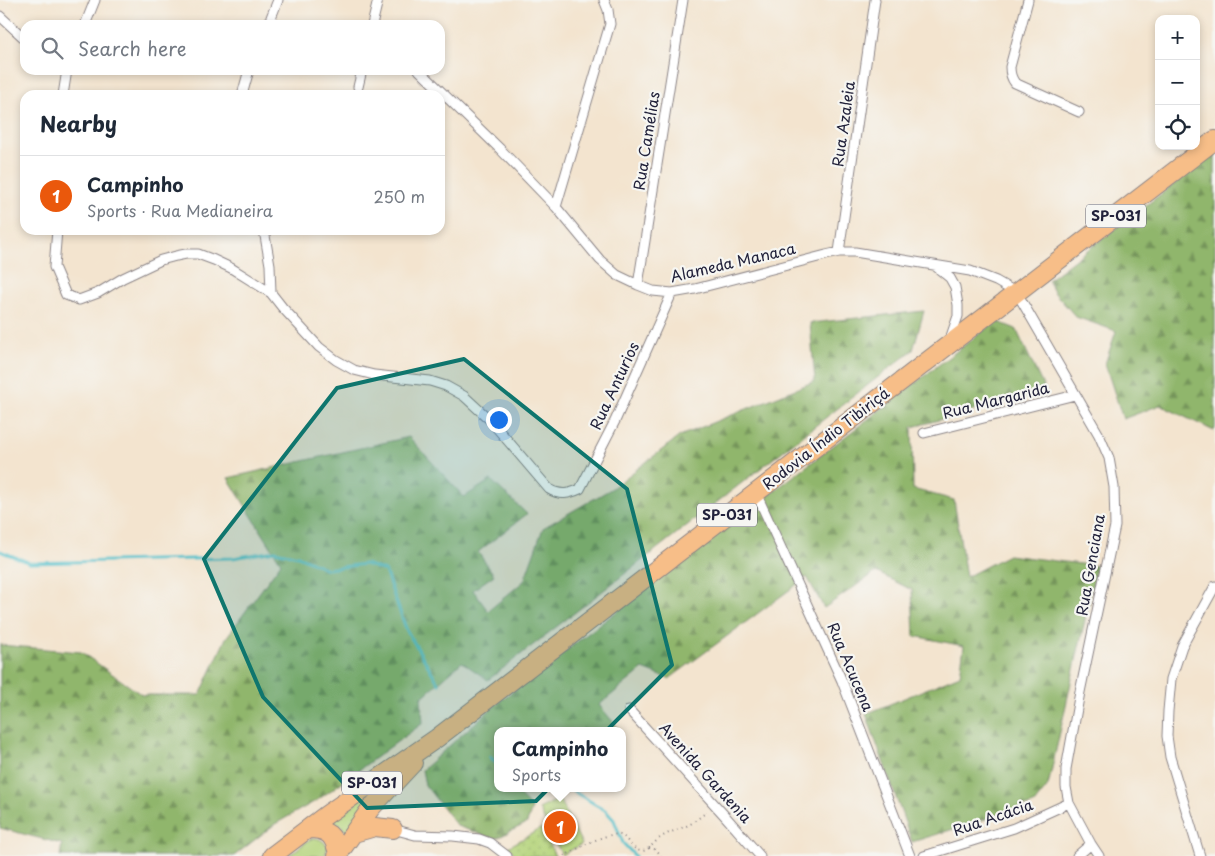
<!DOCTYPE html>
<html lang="en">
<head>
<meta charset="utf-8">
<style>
	:root { --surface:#fff; --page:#f6f6f7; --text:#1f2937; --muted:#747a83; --line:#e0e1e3; --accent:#ea580c }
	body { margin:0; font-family:"Playpen Sans",sans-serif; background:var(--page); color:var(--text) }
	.controls { position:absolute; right:15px; top:15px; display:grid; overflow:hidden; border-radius:10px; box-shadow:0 2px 8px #0003 }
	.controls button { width:45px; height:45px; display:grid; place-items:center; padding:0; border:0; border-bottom:1px solid var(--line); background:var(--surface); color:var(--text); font:25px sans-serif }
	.you { position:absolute; left:498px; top:419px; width:18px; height:18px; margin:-12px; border:4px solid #fff; border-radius:50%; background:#1a73e8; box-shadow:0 0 0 8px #1a73e833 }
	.badge { display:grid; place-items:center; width:32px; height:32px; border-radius:50%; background:var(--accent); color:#fff; font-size:16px; font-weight:700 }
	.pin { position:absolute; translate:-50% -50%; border:2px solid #fff; box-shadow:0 1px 5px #0006 }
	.popup { position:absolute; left:494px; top:727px; width:132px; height:65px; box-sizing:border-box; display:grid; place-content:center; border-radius:10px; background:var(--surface); filter:drop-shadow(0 1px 4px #0005); font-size:16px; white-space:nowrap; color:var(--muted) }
	.popup b { font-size:19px; color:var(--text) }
	.popup::after { content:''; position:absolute; left:50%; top:100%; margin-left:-10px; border:10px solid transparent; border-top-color:var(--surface) }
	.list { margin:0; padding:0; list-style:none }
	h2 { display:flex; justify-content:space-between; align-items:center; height:65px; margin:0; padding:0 20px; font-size:21px }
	h2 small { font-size:16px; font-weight:400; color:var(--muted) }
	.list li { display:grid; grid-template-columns:32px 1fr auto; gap:15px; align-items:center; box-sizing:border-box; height:80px; padding:0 20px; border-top:1px solid var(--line) }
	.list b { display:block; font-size:19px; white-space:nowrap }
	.list p { margin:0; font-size:16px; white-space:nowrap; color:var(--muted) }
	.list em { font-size:16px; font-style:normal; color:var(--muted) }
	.icon { flex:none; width:28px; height:28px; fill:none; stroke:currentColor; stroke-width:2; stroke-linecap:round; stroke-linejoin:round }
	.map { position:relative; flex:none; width:1215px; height:856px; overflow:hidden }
	.search { position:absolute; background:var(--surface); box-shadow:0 2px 8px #0003; left:20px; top:20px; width:425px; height:55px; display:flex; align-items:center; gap:12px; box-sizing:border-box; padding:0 18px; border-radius:15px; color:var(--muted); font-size:19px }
	.panel { position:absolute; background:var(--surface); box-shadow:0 2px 8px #0003; left:20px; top:90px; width:425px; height:145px; border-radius:15px }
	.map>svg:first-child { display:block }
	.grass { fill:#b5d47c; stroke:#6c7b5c }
	.forest { fill:url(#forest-firs); stroke:#596c54 }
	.park { fill:url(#park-dots); stroke:#6c7b5c }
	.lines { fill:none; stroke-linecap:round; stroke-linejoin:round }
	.stream { stroke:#52c0ca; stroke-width:3 }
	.street-casing { stroke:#8a8385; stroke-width:11 }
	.highway-casing { stroke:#8a8385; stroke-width:20 }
	.path { stroke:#8a8385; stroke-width:2; stroke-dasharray:1 4; stroke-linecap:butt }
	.street { stroke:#fff; stroke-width:9 }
	.highway { stroke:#f7be88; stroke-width:18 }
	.marked { fill:#0f766e; fill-opacity:0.2; stroke:#0f766e; stroke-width:4; stroke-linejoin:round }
	.labels { text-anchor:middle; stroke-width:4.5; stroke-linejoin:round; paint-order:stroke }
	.shield { fill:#f6f6f2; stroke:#626272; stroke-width:1 }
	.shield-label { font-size:14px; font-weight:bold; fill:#22223b }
	.street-label { font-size:15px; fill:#22223b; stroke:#f6f6f2 }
</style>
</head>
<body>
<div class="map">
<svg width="1215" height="856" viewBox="0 0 1215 856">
	<defs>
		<pattern id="forest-firs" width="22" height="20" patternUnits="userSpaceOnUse" patternTransform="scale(1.25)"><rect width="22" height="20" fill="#90b66c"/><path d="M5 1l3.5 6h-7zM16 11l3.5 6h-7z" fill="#75945a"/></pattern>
		<pattern id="park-dots" width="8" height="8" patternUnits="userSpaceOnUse" patternTransform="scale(1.25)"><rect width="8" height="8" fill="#b5d47c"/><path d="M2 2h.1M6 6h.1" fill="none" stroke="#9bb66c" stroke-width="1.8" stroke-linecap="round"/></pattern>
	</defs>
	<rect width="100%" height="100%" fill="#f6f6f2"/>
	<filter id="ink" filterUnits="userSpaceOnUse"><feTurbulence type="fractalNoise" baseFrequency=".02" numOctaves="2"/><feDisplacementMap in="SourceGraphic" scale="10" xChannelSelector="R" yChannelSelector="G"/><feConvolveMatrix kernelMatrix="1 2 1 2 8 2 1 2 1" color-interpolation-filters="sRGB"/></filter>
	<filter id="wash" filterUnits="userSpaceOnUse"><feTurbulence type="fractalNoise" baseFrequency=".0096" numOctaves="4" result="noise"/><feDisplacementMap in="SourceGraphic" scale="20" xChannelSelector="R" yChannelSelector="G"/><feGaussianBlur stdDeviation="1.12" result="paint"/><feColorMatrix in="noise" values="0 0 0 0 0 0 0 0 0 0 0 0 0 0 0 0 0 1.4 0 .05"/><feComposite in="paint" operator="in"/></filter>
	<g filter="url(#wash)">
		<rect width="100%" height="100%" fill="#f3e4cf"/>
		<!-- grass -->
		<path class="grass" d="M406,762l-60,70 -6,-8 -7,-3z
			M559,799l23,45 -20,11 -23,-46z
			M313,838c7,0 10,3 15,8l-3,10h-37l21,-16z"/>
		<!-- forest -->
		<path class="forest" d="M1215,153v275l-1,3 -54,-26 -37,14 -18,-55 11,-33 -40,-14 -22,-25 -6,-12z
			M924,311l-11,39 -425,330 -26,-18 -41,36 2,25 -104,76 -44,25 -41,32h-174l2,-12 -62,-16v-183l81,7 61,43h58l26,-57 55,-75 -53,-85 181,-41 55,60 27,-17 36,34 -49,38 16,23 -21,15 15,21 36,-30 19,-53 68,-39 69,-53 135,-55 -5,-58z
			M996,321l20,8 30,63 -134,35 1,62 41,11 12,77 42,-22 89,11 -49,220 -14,18 -122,38 -46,-128 94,-39 4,-29 -50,-10 -2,-46 -36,-18 -52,36 -17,-31 -138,102 -26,-10 -44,36 20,24 -2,2h-119v57h14l20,20 -5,15 -32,16 -38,-13 -32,-41 -3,-15 78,-69z"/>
		<!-- park -->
		<path class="park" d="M542,828l13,28h-38l-9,-9z"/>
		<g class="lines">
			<!-- stream -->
			<path class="stream" d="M0,551l30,12 203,-5 42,-7 23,5 29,13 38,-5 20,7 22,60 32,53
				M490,757l8,8
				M563,788l8,2 34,20 9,10 9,23 12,13"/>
		</g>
	</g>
	<g filter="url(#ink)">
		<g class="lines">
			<defs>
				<path id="street" d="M1028,0l-18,67c0,7 1,11 5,16l64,29
					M0,16l25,23
					M85,25l10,-25
					M268,25l10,-25
					M372,25l6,-25
					M419,70l81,79 56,58 44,53 17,15 21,10 15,6 19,2 23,-4 131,-34 13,-3h16l115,19 26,10 21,12 82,142 10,23 5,29 1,39 -35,166 -14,77v18l3,16 22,41 8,12
					M358,87l4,-17
					M63,95l4,-25
					M242,95l7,-25
					M556,207l54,-183 -2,-14 -4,-10
					M57,230l-3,37 12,28 13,5 19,-7 25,-15 38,-18 15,-4 10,-2h12l16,6 17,8 40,25 11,14 37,40 17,13 18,10 20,5 56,6 16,5 18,10 26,24 59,69c11,7 20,5 31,0l35,-68 57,-128
					M264,230l6,35 1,28
					M839,252l36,-252
					M934,265l16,13 5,9 3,18v11l-9,26
					M638,285l45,-285
					M924,433l151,-38
					M756,493l86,188 68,175
					M629,710l96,106 35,40
					M393,829l22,6 38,1 26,3 11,4 17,13
					M924,856l90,-28 55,-25
					M1077,856l14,-12
					M1200,856l-30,-99 -3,-21 1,-25 3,-32 11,-33 33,-60"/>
				<path id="highway" d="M308,829c20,0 26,6 30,25
					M354,833l21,-6 18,2
					M272,856l54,-41 111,-77 778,-598
					M337,856l34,-48 42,-45"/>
			</defs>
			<!-- street casing -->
			<use href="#street" class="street-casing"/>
			<!-- highway casing -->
			<use href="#highway" class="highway-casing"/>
			<!-- path -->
			<path class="path" d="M649,848c6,0 9,3 12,8
				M564,856c12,-6 49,-29 60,-19 5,5 10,14 18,14 8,-1 12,-9 18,-13 10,-7 22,-9 32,-15 5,-3 10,-8 15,-11"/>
			<!-- street -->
			<use href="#street" class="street"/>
			<!-- highway -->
			<use href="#highway" class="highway"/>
		</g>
	</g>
	<!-- marked area -->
	<path class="marked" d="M464,359l163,130 45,176 -136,136 -169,7 -104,-111 -59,-138 133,-171z"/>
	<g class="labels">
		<!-- shield labels -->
		<g class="shield">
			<rect x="1086" y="204.5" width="60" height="23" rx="4"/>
			<rect x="697" y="503.5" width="60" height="23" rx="4"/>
			<rect x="342" y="771.5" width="60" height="23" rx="4"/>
		</g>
		<g class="shield-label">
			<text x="1116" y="221">SP-031</text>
			<text x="727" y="520">SP-031</text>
			<text x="372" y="788">SP-031</text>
		</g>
		<!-- street labels -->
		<g class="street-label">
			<text transform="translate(844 124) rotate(-82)" y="5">Rua Azaleia</text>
			<text transform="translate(647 141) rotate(-81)" y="5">Rua Camélias</text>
			<text transform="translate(733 263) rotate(-13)" y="5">Alameda Manaca</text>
			<text transform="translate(615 386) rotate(-65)" y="5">Rua Anturios</text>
			<text transform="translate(996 401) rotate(-14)" y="5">Rua Margarida</text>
			<text transform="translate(826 439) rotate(-38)" y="5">Rodovia Índio Tibiriçá</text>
			<text transform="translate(1091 565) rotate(-80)" y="5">Rua Genciana</text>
			<text transform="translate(850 667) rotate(67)" y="5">Rua Acucena</text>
			<text transform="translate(705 773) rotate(48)" y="5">Avenida Gardenia</text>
			<text transform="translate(993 818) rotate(-19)" y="5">Rua Acácia</text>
		</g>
	</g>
</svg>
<div class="controls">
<button>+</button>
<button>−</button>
<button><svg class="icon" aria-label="locate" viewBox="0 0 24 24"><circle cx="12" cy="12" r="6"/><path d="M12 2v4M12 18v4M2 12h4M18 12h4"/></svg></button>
</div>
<div class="you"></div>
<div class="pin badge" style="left:560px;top:827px">1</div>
<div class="popup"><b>Campinho</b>Sports</div>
<div class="search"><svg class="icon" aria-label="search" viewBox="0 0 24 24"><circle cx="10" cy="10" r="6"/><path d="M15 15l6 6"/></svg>Search here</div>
<section class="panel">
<h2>Nearby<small></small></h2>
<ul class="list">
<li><span class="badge">1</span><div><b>Campinho</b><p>Sports · Rua Medianeira</p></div><em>250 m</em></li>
</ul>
</section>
</div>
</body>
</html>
